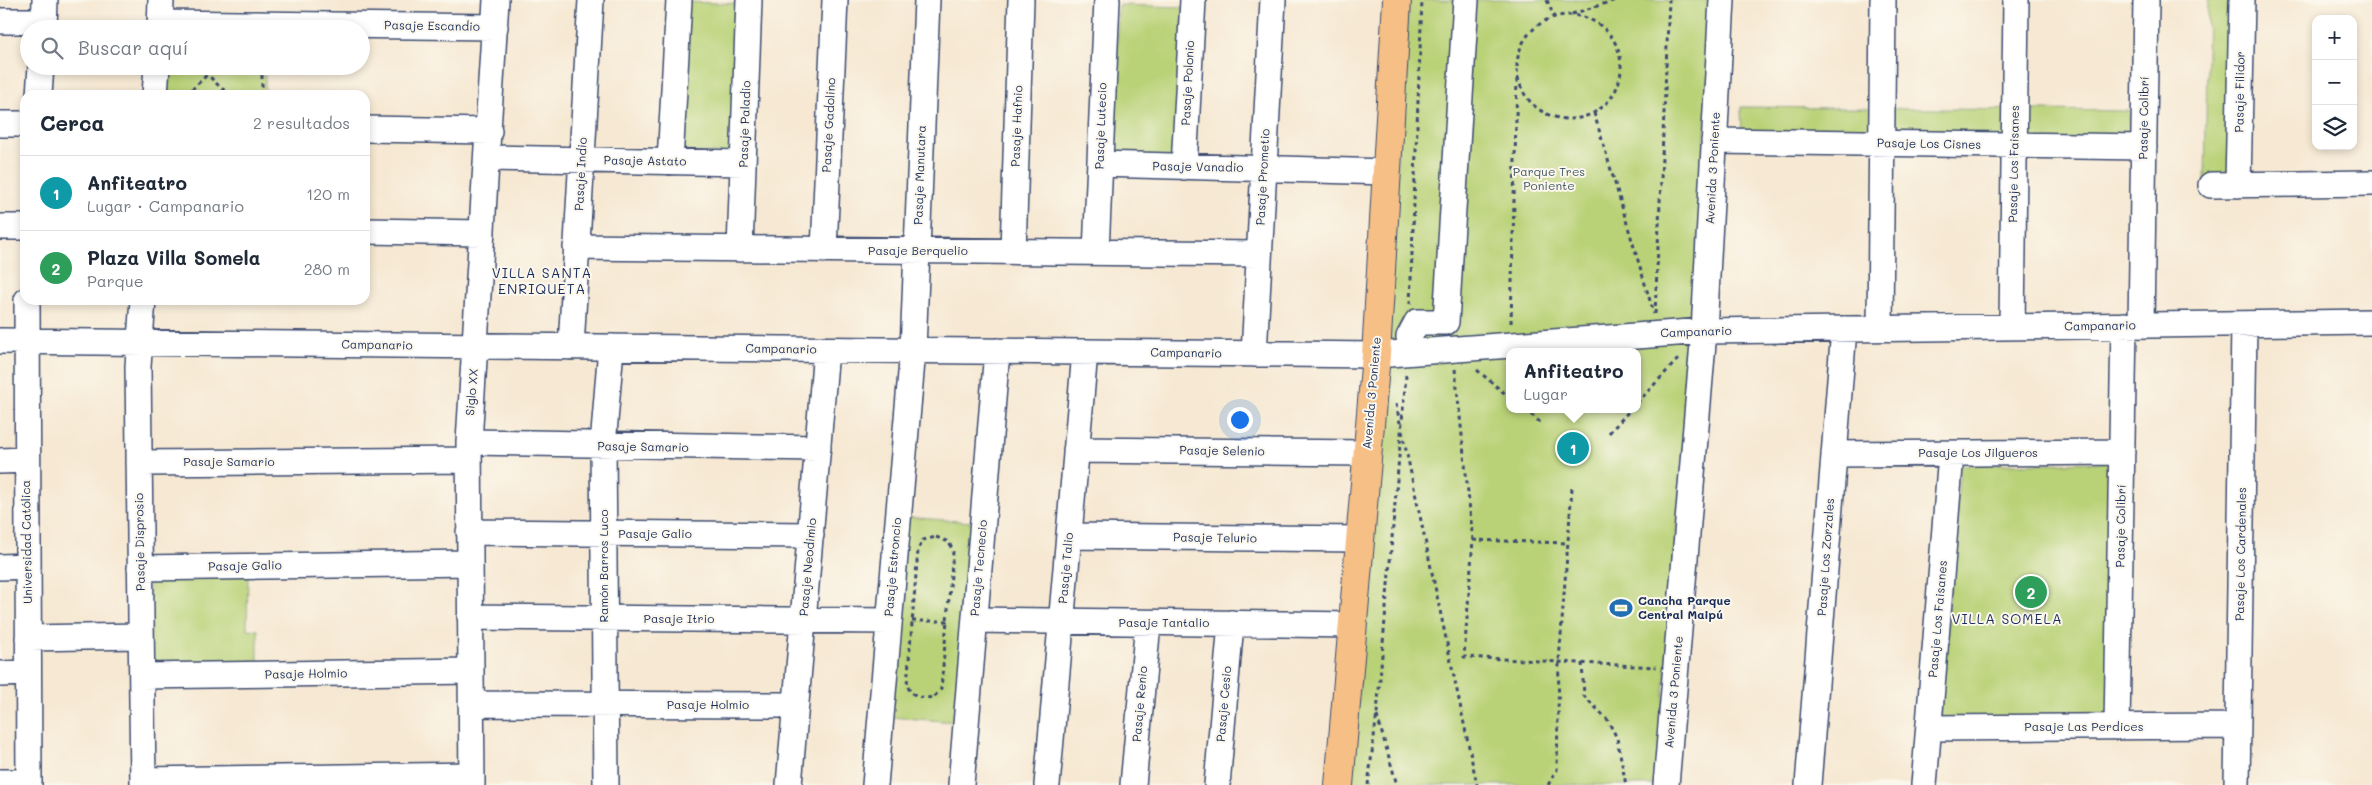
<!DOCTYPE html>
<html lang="es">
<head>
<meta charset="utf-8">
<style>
	:root { --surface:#fff; --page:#f2f2f3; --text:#1f2937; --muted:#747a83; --line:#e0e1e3; --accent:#7c3aed }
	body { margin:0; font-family:Mali,sans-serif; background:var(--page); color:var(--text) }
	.controls { position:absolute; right:15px; top:15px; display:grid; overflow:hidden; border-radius:10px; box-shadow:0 2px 8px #0003 }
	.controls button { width:45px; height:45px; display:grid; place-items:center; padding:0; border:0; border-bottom:1px solid var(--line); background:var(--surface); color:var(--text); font:25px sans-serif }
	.you { position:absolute; left:1239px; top:419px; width:18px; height:18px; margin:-12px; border:4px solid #fff; border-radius:50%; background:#1a73e8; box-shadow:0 0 0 8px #1a73e833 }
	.badge { display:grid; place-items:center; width:32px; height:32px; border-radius:50%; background:var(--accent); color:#fff; font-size:16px; font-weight:700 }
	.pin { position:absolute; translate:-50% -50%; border:2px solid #fff; box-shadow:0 1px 5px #0006 }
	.popup { position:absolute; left:1506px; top:348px; width:135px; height:65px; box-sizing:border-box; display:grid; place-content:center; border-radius:10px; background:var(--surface); filter:drop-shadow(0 1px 4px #0005); font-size:16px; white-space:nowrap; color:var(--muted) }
	.popup b { font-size:19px; color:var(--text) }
	.popup::after { content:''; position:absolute; left:50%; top:100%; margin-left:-10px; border:10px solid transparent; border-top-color:var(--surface) }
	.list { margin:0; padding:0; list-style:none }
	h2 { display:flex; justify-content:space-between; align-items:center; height:65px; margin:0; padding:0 20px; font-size:21px }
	h2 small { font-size:16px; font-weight:400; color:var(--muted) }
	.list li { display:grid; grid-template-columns:32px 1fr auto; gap:15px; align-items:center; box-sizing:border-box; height:75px; padding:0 20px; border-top:1px solid var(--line) }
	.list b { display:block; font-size:19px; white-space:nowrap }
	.list p { margin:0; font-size:16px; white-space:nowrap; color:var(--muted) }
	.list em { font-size:16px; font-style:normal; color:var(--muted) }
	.icon { flex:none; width:28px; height:28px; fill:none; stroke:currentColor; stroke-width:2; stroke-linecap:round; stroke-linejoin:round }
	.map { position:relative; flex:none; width:2372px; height:785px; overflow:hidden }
	.search { position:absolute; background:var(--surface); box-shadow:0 2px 8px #0003; left:20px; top:20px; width:350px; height:55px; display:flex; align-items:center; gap:12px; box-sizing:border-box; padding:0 18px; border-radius:28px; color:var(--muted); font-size:19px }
	.panel { position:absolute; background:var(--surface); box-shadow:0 2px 8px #0003; left:20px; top:90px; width:350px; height:215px; border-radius:15px }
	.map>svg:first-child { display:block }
	.green { fill:#b9d277; stroke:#6a806a; fill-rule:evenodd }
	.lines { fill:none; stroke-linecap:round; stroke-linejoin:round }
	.minor-casing { stroke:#3c4b6f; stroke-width:28 }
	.major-casing { stroke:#3c4b6f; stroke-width:30 }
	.path { stroke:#3c4b6f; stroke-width:3; stroke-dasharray:4 4; stroke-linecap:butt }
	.minor { stroke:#fff; stroke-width:25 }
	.major { stroke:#f5bf86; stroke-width:28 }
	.labels { text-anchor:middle; stroke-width:4; stroke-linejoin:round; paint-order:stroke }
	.street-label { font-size:12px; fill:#1b2f5e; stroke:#fbf7ec }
	.park-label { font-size:12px; fill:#425864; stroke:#fbf7ec }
	.poi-label { font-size:12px; font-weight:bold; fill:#1b2f5e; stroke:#fbf7ec; text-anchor:start }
	.neighbourhood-label { font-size:14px; letter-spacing:1px; fill:#1b2f5e; stroke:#fbf7ec }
</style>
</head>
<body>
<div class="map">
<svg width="2372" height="785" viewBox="0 0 2372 785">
	<rect width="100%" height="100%" fill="#fbf7ec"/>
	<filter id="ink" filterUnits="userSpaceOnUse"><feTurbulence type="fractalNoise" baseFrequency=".02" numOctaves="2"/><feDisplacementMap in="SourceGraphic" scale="10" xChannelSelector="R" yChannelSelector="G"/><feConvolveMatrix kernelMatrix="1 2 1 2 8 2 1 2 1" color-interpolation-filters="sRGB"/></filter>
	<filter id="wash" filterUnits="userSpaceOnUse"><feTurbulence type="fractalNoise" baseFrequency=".0096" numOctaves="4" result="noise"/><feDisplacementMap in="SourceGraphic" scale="20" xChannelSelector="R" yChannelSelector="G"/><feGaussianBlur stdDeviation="1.12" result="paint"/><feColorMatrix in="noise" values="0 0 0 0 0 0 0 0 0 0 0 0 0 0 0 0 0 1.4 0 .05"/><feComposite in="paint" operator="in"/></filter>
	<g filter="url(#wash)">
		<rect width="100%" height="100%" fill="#f6e8d2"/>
		<!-- green -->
		<path class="green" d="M1409,0h305l-21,316 -36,469h-305zM1509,352h128v57h-128z
			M2208,0h30l-4,182h-29z
			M685,2l57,2 -5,150 -57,-2z
			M1118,5l65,2 -4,151 -65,-2z
			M164,66h101v29h-102z
			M1741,107l389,4 -2,32 -386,-4z
			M2114,462l-5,257 -170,3 21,-257z
			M905,517l67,5 -16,200 -66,-5z
			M248,573l-1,56 11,1v34l-108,4 -1,-94z"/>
	</g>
	<g filter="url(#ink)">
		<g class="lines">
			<defs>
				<path id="minor" d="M0,21h44
					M160,23l335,4
					M44,29l1,-29
					M160,29l1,-29
					M39,95l2,-29
					M155,95l2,-29
					M0,124h25
					M365,129l124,2
					M1714,141l430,6
					M487,158l256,5
					M670,162l9,-162
					M1100,164l287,8
					M1184,167l9,-167
					M2211,185l161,-2
					M2238,185l4,-185
					M0,227h25
					M365,231l117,2
					M576,247l683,7
					M740,249l9,-249
					M824,250l11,-250
					M1013,251l8,-251
					M1096,252l11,-252
					M27,300l2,485
					M143,300l-5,66 5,419
					M2141,325l5,-325
					M2012,327l4,-327
					M1880,328l3,-328
					M1409,337l8,-15h29l20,-322
					M0,341l1376,14 328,-24 668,-9
					M571,347l20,-347
					M1254,354l19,-354
					M469,442l349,6
					M1076,450l292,3
					M1834,454l288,-2
					M0,461l26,-1
					M139,463l330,-3
					M469,532l342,3
					M1069,536l292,3
					M0,567l28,-1
					M140,568l330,-5
					M470,617l419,4
					M975,620l378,5
					M28,638l113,-2
					M0,674l28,-1
					M142,676l329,-5
					M471,704l325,1
					M2117,727l7,-402
					M1929,728l309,-2
					M143,780l329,-5
					M0,782h29
					M472,785l-3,-343 27,-442
					M606,785l-3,-339 8,-99
					M789,785l37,-435
					M875,785l38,-435 14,-350
					M961,785l36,-434
					M1047,785l38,-433
					M1133,785l15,-162
					M1217,785l14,-162
					M1666,785l38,-454 18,-331
					M1808,785l36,-456
					M1924,785l27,-331
					M2237,785l7,-461"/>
				<path id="major" d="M1339,785l37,-430 21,-355"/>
			</defs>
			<!-- minor casing -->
			<use href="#minor" class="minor-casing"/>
			<!-- major casing -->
			<use href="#major" class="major-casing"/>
			<!-- path -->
			<path class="path" d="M1547,0l7,17
				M1572,14l44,-14
				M1517 67a52 52 0 1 1 104 0a52 52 0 1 1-104 0Z
				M199,66l22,22 12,7
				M186,95l21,-20
				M262,95v-29
				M1594,113l60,201
				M1410,304l12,-304
				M1655,314l14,-314
				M1511,323l6,-246
				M1455,369l18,171 -9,117 192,10
				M1477,370l32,27
				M1637,403l43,-46
				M1396,404l4,19
				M1525,409l17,15
				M1402,431l75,354
				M1609,433l22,-24
				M936,537l13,5 4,10 -12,137 -8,9 -13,-1 -9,-4 -4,-8 11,-135 5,-10z
				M1473,540l94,3
				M912,621h36
				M1582,663l2,33 23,23 10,19 9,47
				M1377,716l20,69
				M1368,785l9,-72 29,-338
				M1548,785l9,-15 2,-109 13,-173"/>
			<!-- minor -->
			<use href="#minor" class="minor"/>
			<!-- major -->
			<use href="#major" class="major"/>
		</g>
	</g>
	<!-- icons -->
	<defs>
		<symbol id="stadium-bare" viewBox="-9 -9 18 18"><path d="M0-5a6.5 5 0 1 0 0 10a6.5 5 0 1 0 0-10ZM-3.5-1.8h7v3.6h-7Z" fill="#1f6fb2" stroke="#fbf7ec" stroke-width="2.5" paint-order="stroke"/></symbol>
	</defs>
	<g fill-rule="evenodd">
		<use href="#stadium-bare" x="1605" y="592" width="32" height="32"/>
	</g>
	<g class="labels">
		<!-- street labels -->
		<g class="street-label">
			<text transform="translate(432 26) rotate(1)" y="4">Pasaje Escandio</text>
			<text transform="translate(1188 83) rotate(-87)" y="4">Pasaje Polonio</text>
			<text transform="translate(2240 92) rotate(-89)" y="4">Pasaje Filidor</text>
			<text transform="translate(2144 118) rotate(-89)" y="4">Pasaje Colibrí</text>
			<text transform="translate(745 124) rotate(-88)" y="4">Pasaje Paladio</text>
			<text transform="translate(829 125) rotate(-87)" y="4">Pasaje Gadolino</text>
			<text transform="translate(1017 126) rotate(-88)" y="4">Pasaje Hafnio</text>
			<text transform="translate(1101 126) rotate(-88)" y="4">Pasaje Lutecio</text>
			<text transform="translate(1929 144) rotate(1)" y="4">Pasaje Los Cisnes</text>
			<text transform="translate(645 161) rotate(1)" y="4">Pasaje Astato</text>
			<text transform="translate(2014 164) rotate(-89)" y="4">Pasaje Los Faisanes</text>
			<text transform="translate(1198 167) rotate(1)" y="4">Pasaje Vanadio</text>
			<text transform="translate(1713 168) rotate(-87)" y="4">Avenida 3 Poniente</text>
			<text transform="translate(581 174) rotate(-87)" y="4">Pasaje Indio</text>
			<text transform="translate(920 175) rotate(-88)" y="4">Pasaje Manutara</text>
			<text transform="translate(1263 177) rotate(-87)" y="4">Pasaje Prometio</text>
			<text x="918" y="255">Pasaje Berquelio</text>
			<text transform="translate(2100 326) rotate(-1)" y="4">Campanario</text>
			<text transform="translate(1696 332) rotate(-2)" y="4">Campanario</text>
			<text transform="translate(377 345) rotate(1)" y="4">Campanario</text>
			<text transform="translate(781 349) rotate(1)" y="4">Campanario</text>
			<text transform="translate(1186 353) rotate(1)" y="4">Campanario</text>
			<text transform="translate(472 392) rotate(-85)" y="4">Siglo XX</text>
			<text transform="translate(1372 393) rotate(-85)" y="4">Avenida 3 Poniente</text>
			<text transform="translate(643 447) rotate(1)" y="4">Pasaje Samario</text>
			<text transform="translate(1222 451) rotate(1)" y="4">Pasaje Selenio</text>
			<text x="1978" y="457">Pasaje Los Jilgueros</text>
			<text x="229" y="466">Pasaje Samario</text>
			<text transform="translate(2121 526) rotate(-89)" y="4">Pasaje Colibrí</text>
			<text x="655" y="538">Pasaje Galio</text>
			<text transform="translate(1215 538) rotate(1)" y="4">Pasaje Telurio</text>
			<text transform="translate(27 542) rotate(-91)" y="4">Universidad Católica</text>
			<text transform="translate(140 542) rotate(-91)" y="4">Pasaje Disprosio</text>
			<text transform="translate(2241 554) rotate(-89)" y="4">Pasaje Los Cardenales</text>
			<text transform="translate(1826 557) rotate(-86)" y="4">Pasaje Los Zorzales</text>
			<text transform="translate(245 566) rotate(-1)" y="4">Pasaje Galio</text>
			<text transform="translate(604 566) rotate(-90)" y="4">Ramón Barros Luco</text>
			<text transform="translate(808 567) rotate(-85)" y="4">Pasaje Neodimio</text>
			<text transform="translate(893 567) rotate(-85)" y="4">Pasaje Estroncio</text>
			<text transform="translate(979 568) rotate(-85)" y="4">Pasaje Tecnecio</text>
			<text transform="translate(1066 568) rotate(-85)" y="4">Pasaje Talio</text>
			<text x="679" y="623">Pasaje Itrio</text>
			<text transform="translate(1938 619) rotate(-85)" y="4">Pasaje Los Faisanes</text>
			<text x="1164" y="627">Pasaje Tantalio</text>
			<text transform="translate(306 674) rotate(-1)" y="4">Pasaje Holmio</text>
			<text transform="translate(1674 692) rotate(-85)" y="4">Avenida 3 Poniente</text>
			<text transform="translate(1140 704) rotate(-85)" y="4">Pasaje Renio</text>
			<text transform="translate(1224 704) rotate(-85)" y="4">Pasaje Cesio</text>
			<text x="708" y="709">Pasaje Holmio</text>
			<text x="2084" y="731">Pasaje Las Perdices</text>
		</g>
		<!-- park labels -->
		<g class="park-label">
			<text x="1549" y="176">Parque Tres<tspan x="1549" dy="14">Poniente</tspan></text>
		</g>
		<!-- poi labels -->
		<g class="poi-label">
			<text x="1638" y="605">Cancha Parque<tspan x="1638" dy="14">Central Maipú</tspan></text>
		</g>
		<!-- neighbourhood labels -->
		<g class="neighbourhood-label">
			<text x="542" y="278">VILLA SANTA<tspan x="542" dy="16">ENRIQUETA</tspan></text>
			<text x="2007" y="624">VILLA SOMELA</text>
		</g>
	</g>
</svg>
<div class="controls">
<button>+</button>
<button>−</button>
<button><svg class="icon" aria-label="layers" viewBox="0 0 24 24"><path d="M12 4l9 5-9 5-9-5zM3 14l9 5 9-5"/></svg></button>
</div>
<div class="you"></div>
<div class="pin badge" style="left:1573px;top:448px;background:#0f9aa8">1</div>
<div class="popup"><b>Anfiteatro</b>Lugar</div>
<div class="pin badge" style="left:2031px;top:592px;background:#2e9e5b">2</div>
<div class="search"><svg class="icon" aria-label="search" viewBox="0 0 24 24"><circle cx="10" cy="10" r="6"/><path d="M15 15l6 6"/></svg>Buscar aquí</div>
<section class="panel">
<h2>Cerca<small>2 resultados</small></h2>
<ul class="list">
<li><span class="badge" style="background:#0f9aa8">1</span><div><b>Anfiteatro</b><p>Lugar · Campanario</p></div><em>120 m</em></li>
<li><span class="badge" style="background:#2e9e5b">2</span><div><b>Plaza Villa Somela</b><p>Parque</p></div><em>280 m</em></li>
</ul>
</section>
</div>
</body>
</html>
